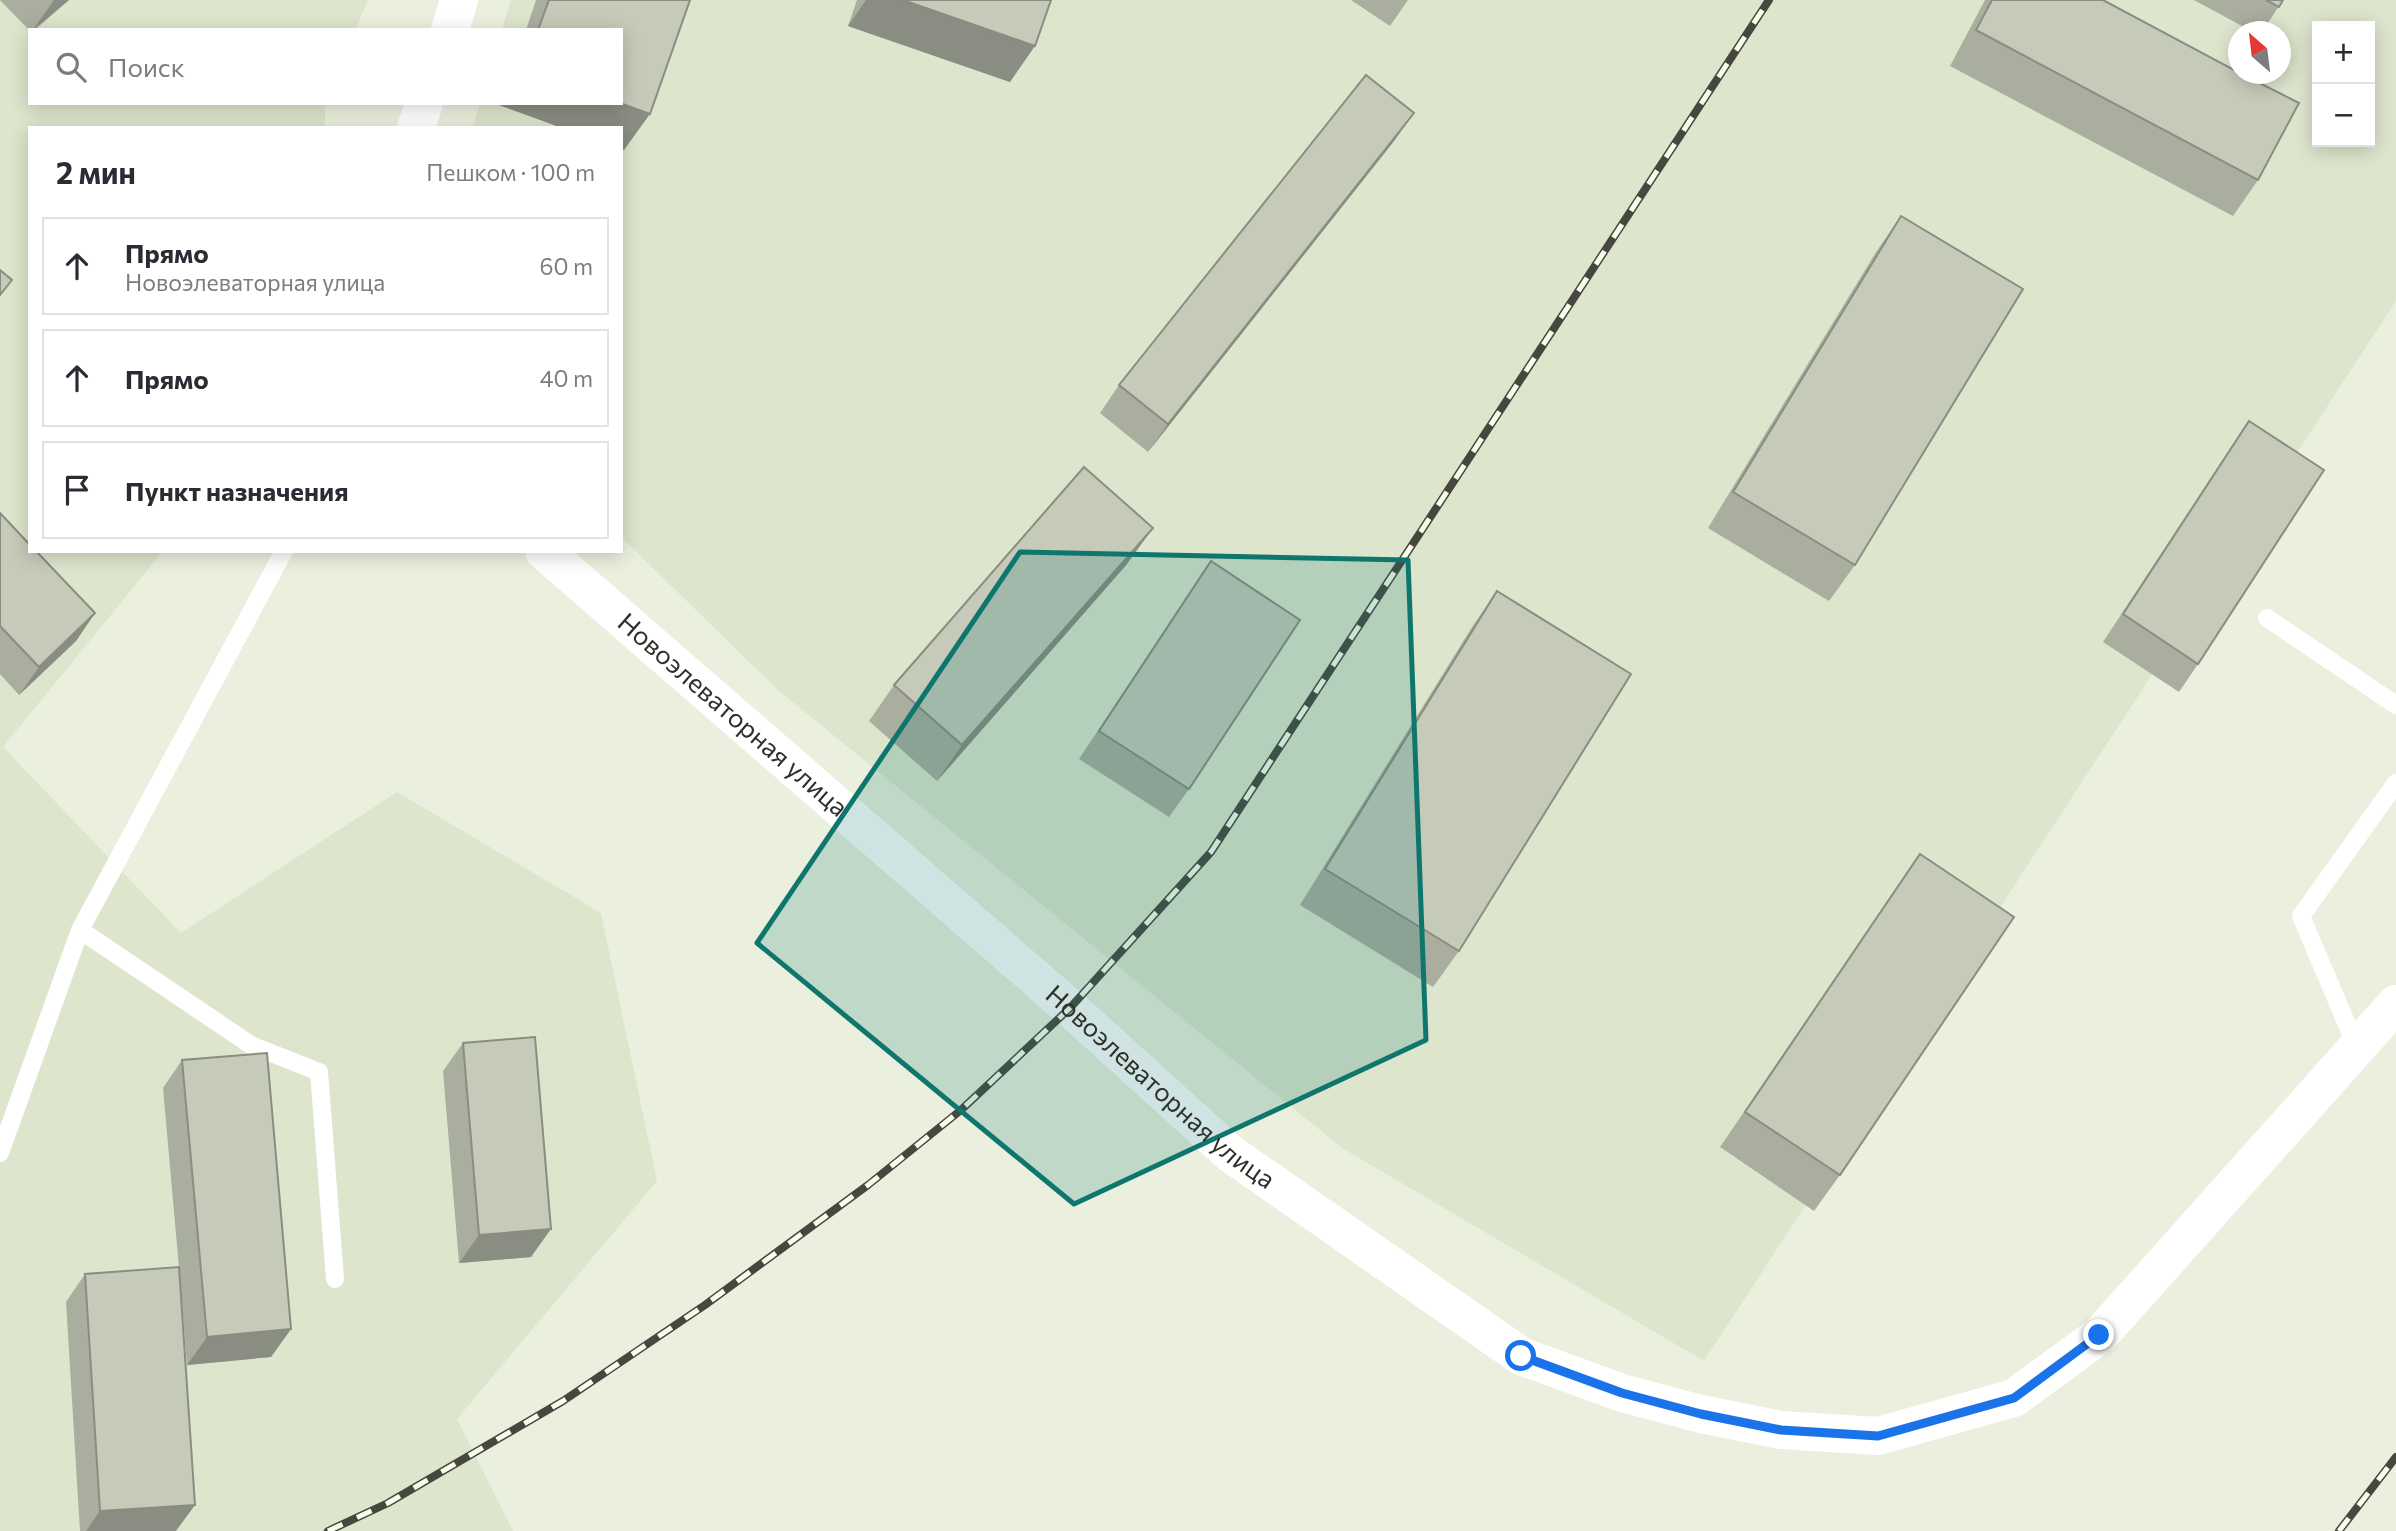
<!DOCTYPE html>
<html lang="ru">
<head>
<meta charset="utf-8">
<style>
	:root { --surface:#fff; --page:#f7f7f7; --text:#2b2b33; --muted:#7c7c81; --line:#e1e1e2 }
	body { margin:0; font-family:Commissioner,sans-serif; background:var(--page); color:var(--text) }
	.controls { position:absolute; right:21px; top:21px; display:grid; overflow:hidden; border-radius:0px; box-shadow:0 4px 18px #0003 }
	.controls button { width:63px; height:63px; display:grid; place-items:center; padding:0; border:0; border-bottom:2px solid var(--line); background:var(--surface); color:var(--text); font:35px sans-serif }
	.compass { position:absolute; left:2228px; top:21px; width:63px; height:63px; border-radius:50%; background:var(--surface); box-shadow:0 4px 18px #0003; rotate:332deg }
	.stop { position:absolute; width:21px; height:21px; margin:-16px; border:5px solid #1a73e8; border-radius:50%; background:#fff }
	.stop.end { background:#1a73e8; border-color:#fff; box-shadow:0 2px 7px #0008 }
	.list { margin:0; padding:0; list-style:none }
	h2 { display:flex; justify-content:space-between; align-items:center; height:91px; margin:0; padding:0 28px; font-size:30px }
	h2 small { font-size:23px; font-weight:400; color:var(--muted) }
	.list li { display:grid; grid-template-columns:46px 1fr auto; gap:21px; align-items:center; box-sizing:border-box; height:98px; margin:0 14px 14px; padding:0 14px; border:2px solid var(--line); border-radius:0px }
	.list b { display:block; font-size:26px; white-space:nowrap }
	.list p { margin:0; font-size:23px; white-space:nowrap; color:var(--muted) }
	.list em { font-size:23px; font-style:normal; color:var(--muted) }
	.icon { flex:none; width:38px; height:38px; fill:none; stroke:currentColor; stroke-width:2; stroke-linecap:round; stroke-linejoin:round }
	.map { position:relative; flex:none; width:2396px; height:1531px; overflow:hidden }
	.search { position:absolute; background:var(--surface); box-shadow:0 4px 18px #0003; left:28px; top:28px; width:595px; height:77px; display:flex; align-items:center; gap:18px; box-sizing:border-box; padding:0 24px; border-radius:0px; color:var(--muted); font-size:26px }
	.panel { position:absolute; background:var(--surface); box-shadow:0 4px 18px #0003; left:28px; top:126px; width:595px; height:427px; border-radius:0px }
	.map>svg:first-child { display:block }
	.built { fill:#dee5cd; fill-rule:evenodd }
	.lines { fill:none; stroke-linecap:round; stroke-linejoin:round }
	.service { stroke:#fff; stroke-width:18 }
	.tertiary { stroke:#fff; stroke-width:38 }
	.rail-casing { stroke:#464840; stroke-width:8 }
	.rail { stroke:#f9feeb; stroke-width:5; stroke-dasharray:16; stroke-linecap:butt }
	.wall { fill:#a9ae9f }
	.shaded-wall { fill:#8a8d82 }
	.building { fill:#c5cab9; stroke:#8a8d82; stroke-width:2 }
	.route { stroke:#1a73e8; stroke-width:9 }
	.marked { fill:#0f766e; fill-opacity:0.2; stroke:#0f766e; stroke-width:5; stroke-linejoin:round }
	.labels { text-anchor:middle; stroke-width:7; stroke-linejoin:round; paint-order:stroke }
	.street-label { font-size:26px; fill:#2e3029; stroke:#f9feeb }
</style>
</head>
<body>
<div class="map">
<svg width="2396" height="1531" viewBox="0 0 2396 1531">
	<rect width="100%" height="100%" fill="#ebf0de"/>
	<!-- built -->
	<path class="built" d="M0,0h368l-13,30h-325v73h295v25h-295v423h133l-160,196 178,186 216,-141 204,121 56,268 -200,238 56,112h-513z
		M511,0h1885v301l-692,1060 -362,-213 -563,-457 -158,-154v-409h-148l7,-25h141v-73h-119zM2317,26h53v116h-53zM2238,32h42v42h-42z"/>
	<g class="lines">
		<!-- service -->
		<path class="service" d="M2267,618l129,87
			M80,930l171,115 68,27 16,207
			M2357,1048l-56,-132 95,-133
			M0,1153l80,-223 204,-379"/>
		<!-- tertiary -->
		<g class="tertiary">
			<path d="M450,30l9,-30"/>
			<path d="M416,128l8,-25"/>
			<path id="s1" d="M544,551l526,457 161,146 290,202 101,37 79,21 80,16 97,6 136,-38 86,-63 296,-331"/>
		</g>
		<defs>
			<path id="rail" d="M328,1531l60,-28 175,-102 142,-96 163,-120 93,-75 109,-102 141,-156 558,-852
				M2339,1531l57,-74"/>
		</defs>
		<!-- rail casing -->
		<use href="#rail" class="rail-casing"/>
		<!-- rail -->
		<use href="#rail" class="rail"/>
	</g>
	<!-- wall -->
	<path class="wall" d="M0,0h69l-34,30h-5v1z
		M536,0h154l-66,150 -125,-45 1,-2h121v-73h-95z
		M857,0h194l-41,82 -162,-56z
		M1351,0h57l-18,26z
		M1985,0h118l155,180 -25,36 -283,-150z
		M2194,0h89l-21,32h-9z
		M1414,113l-20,28 -246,311 -48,-39 19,-28z
		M1901,216l-46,349 -26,36 -121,-73 168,-276z
		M2249,421l-51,243 -19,28 -76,-50 127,-193z
		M0,513l95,100 -19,28 -57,54 -19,-21z
		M1211,561l-22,228 -20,28 -90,-58z
		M1127,564l-190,217 -68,-60 25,-36z
		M1497,591l-38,360 -26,36 -133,-82 172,-278z
		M1920,854l-80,321 -26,36 -94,-64z
		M463,1043l68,214 -72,6 -16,-192z
		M182,1060l109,269 -20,28 -84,8 -5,-63 -6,229h-96l-14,-229 19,-28 94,-6 -16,-180z"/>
	<!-- shaded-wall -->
	<path class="shaded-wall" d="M54,0h15l-36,30z
		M866,0h37l132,46 -25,36 -162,-56z
		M500,103h120l30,11 -26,36 -3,-1v-21h-59l-63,-23z
		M1414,113l-20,28 -246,311 20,-28z
		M1153,528l-26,36 -190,217 25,-36z
		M95,613l-19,28 -57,54 20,-28z
		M551,1229l-20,28 -72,6 20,-28z
		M291,1329l-20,28 -84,8 20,-28z
		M195,1505l-19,26h-90l14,-20z"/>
	<!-- building -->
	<path class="building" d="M549,0h141l-40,114 -30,-11h1v-73h-83z
		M903,0h148l-16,46z
		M1992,0h111l135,72v2h4l57,29 -41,77 -282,-150z
		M2266,0h17l-4,7z
		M1366,75l48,38 -246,311 -49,-39z
		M1901,216l122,73 -168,276 -122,-73z
		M0,270l12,10 -12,15z
		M2249,421l75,49 -126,194 -75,-50z
		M1084,467l69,61 -191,217 -68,-60z
		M0,513l30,32v6h6l59,62 -56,54 -39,-41z
		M1211,561l89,59 -111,169 -90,-58z
		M1497,591l134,83 -172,277 -134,-82z
		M1920,854l94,63 -174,258 -95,-63z
		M535,1037l16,192 -72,6 -16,-192z
		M267,1053l24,276 -84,8 -25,-277z
		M179,1267l16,238 -95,6 -15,-237z"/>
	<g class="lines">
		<!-- route -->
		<path class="route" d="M1521,1356l101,37 79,21 80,16 97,6 136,-38 85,-63"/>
	</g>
	<!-- marked area -->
	<path class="marked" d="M1020,552l388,8 18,480 -352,164 -317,-261z"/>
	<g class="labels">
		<!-- street labels -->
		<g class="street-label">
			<text dy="9" stroke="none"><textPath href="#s1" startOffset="250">Новоэлеваторная улица</textPath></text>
			<text dy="9" stroke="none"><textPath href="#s1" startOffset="817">Новоэлеваторная улица</textPath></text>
		</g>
	</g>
</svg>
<div class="controls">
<button>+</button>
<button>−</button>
</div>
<svg class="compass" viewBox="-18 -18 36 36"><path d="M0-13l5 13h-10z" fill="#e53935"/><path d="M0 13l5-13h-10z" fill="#7c7c81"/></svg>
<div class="stop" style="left:1521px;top:1356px"></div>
<div class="stop end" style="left:2099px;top:1335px"></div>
<div class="search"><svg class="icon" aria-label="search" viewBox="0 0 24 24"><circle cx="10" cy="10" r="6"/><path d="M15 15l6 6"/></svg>Поиск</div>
<section class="panel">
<h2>2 мин<small>Пешком · 100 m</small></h2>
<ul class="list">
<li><svg class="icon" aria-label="ahead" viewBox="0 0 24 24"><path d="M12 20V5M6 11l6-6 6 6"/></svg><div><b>Прямо</b><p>Новоэлеваторная улица</p></div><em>60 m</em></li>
<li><svg class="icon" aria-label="ahead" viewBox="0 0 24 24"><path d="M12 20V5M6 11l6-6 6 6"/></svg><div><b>Прямо</b></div><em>40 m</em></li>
<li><svg class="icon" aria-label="arrive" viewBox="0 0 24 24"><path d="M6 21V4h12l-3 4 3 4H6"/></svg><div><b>Пункт назначения</b></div></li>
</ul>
</section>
</div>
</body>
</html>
